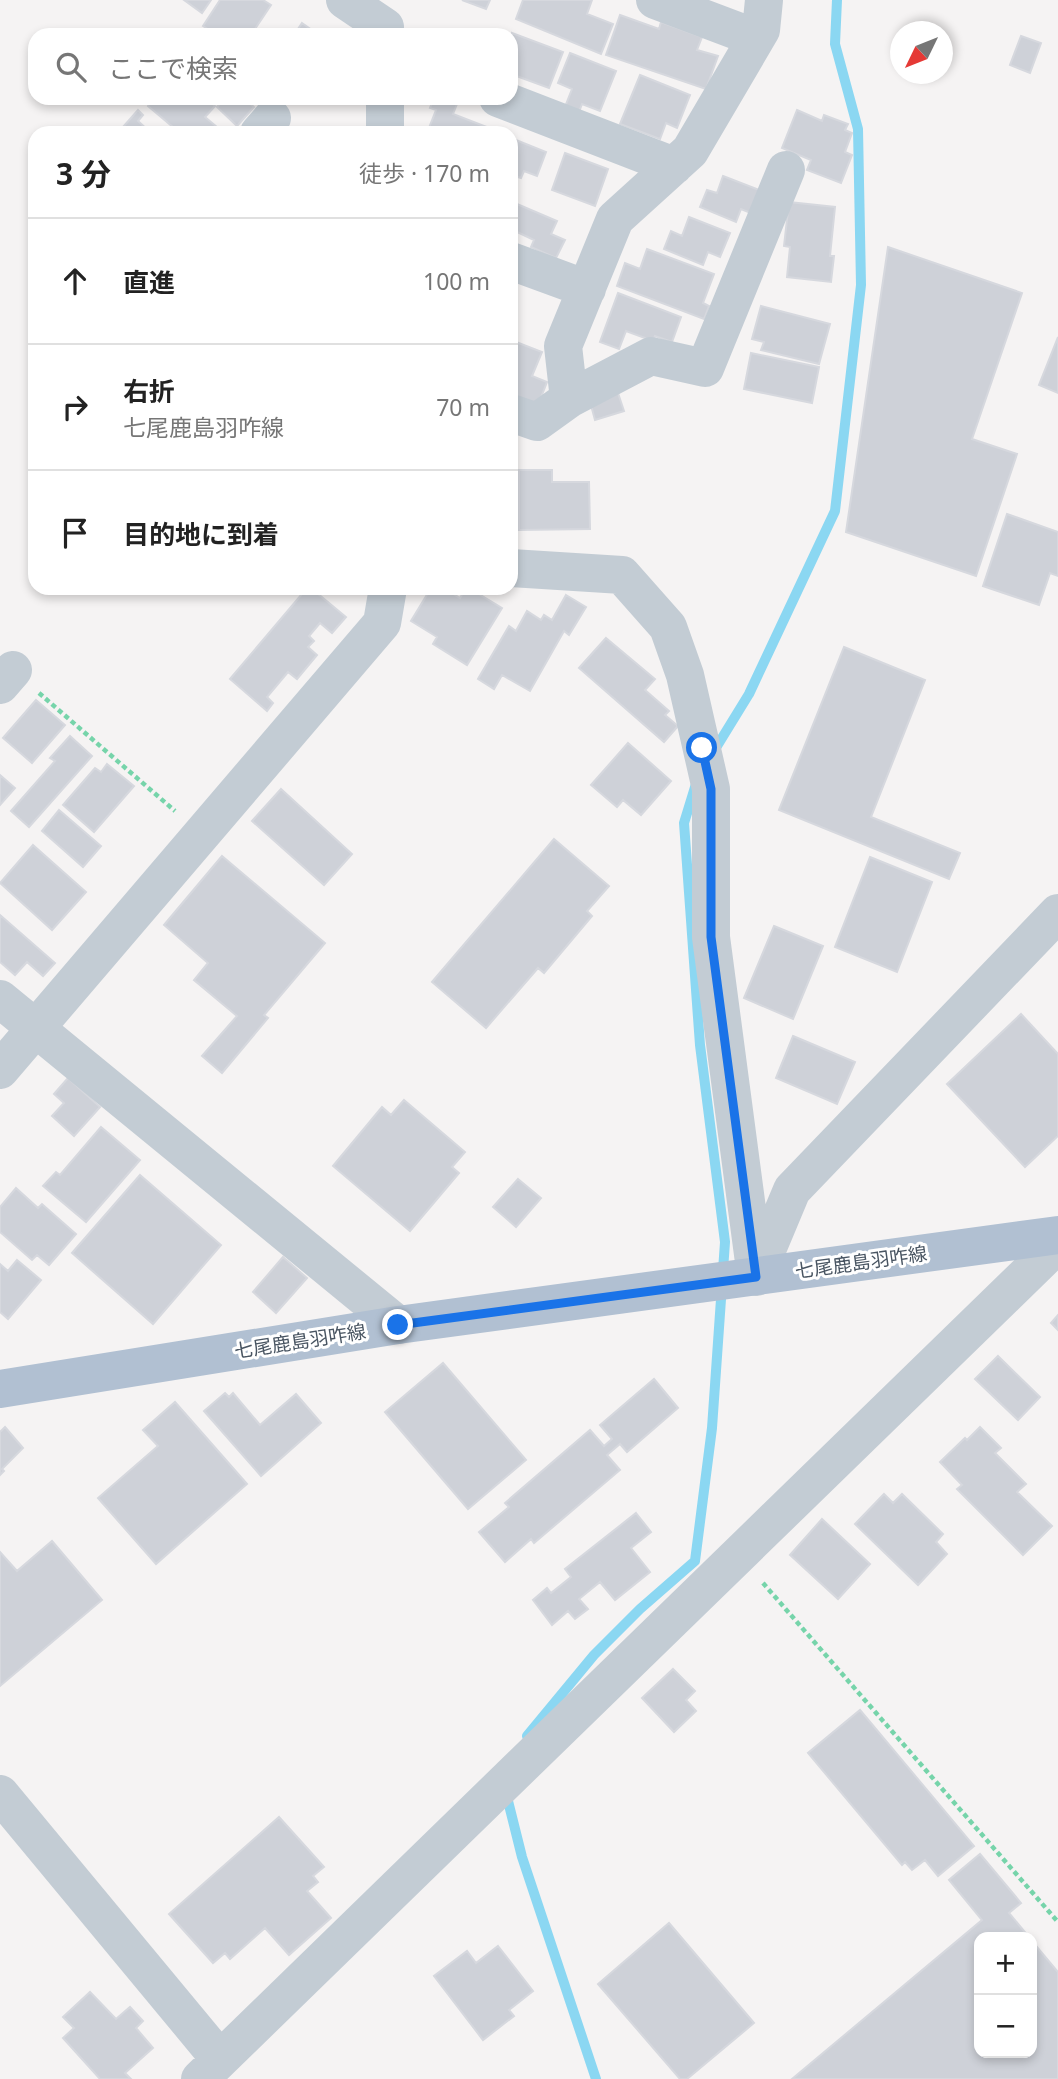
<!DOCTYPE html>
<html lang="ja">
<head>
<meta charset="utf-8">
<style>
	:root { --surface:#fff; --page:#f6f6f6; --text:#222; --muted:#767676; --line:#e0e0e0 }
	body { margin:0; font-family:"Noto Sans","Noto Sans JP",sans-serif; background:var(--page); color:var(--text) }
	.controls { position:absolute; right:21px; bottom:21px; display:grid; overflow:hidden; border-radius:14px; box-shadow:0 4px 10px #0003 }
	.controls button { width:63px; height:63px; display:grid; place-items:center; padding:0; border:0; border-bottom:2px solid var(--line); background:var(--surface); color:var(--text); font:35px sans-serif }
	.compass { position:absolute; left:890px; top:21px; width:63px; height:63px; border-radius:50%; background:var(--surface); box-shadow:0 4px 10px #0003; rotate:227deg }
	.stop { position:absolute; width:21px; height:21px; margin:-16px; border:5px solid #1a73e8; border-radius:50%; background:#fff }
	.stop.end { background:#1a73e8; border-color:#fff; box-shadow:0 2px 7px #0008 }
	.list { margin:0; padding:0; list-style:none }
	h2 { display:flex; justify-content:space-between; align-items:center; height:91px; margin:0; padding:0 28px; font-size:30px }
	h2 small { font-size:23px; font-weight:400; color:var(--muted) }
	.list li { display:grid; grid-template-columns:46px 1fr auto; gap:21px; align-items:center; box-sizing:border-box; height:126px; padding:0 28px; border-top:2px solid var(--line) }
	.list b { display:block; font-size:26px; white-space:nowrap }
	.list p { margin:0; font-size:23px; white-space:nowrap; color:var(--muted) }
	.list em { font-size:23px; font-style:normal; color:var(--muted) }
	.icon { flex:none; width:38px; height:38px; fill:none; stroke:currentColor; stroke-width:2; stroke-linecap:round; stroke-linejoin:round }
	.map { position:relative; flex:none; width:1058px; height:2079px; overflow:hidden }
	.search { position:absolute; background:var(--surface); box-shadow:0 4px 10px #0003; left:28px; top:28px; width:490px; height:77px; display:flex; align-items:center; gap:18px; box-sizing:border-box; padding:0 24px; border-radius:21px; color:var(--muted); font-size:26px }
	.panel { position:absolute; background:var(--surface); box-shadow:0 4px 10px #0003; left:28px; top:126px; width:490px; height:469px; border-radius:21px }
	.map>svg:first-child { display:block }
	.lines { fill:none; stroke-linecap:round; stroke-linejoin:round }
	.stream { stroke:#8bd7f2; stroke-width:10 }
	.building { fill:#ced1d8; stroke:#d6d8de; stroke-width:2 }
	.path { stroke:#76d4aa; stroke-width:4.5; stroke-dasharray:5 3.5; stroke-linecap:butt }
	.minor { stroke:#c3ccd4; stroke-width:38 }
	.major { stroke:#b1c0d2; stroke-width:38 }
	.route { stroke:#1a73e8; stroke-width:9 }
	.labels { text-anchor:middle; stroke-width:6; stroke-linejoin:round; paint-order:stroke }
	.street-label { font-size:19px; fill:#495562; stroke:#fff }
</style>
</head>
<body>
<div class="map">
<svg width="1058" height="2079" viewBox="0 0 1058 2079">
	<rect width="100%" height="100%" fill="#f5f3f3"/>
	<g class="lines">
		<!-- stream -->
		<path class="stream" d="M714,751l35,-57 86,-183 26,-226 -3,-156 -23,-85 2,-44
			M527,1736l67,-81 46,-46 55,-48 17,-133 13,-186 -25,-197 -16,-222 12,-39
			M507,1797l15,60 74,222"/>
	</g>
	<!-- building -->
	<path class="building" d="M184,0h27l-9,13z
		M220,0h43l8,5 -20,30h-34l-14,-9z
		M462,0h28l-4,9z
		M523,0h69l-5,14 26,10 -12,30 -85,-35z
		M620,15l39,14 2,-7 41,15 -5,13 21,6 -12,33 -100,-34z
		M302,23l17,12h-25z
		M512,33l51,19 -14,36 -38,-14z
		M1021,36l20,7 -11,30 -20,-8z
		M570,53l46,18 -16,40 -18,-7 -3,8 -14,-5 7,-18 -14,-6z
		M640,75l50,20 -13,33 -11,-5 -6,16 -40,-15z
		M154,98h51l10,8 -10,11 19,16h-44l-32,-27z
		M225,98h19l10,9 -17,19 -20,-19z
		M434,98l23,6 -4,10 36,14 -1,5h-61l9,-23 -6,-2z
		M138,110l5,5 -5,6 13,12h-25l1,-2 -4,-4z
		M797,110l25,11 2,-6 24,9 -3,6 7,3 -7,19 7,3 -11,28 -34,-13 4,-10 -29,-12z
		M511,138l35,14 -9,24 -13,-5 -3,7 -10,-3z
		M565,153l43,16 -13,37 -43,-16z
		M723,176l39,15 -9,23 -12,-5 -5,13 -36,-15 7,-17 10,3z
		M789,202l46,5 -5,49h4l-3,26 -44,-5 3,-30 -6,-1z
		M517,204l40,17 -6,13 14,6 -9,18 -25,-11 3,-7 -23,-11v-11z
		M689,217l41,16 -10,24 -12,-5 -5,13 -39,-16 7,-18 11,5z
		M888,247l134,46 -50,146 45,15 -41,122 -130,-44z
		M647,249l67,25 -11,29 6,3 -5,13 -87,-33 8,-23 15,6z
		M618,293l63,24 -9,25 -17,-6 -2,5 -27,-10 -7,18 -19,-7z
		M761,306l69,18 -11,40 -58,-14 3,-8 -12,-3z
		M1058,337v56l-19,-8z
		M511,340l31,12 -10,24 15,6 -9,23 -27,-11z
		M751,353l68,14 -7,36 -68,-14z
		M617,390l7,21 -29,9 -6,-22z
		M519,470h33v12h37l1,47 -71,1z
		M1007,514l51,18v44l-8,-3 -11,32 -56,-19z
		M307,588h4l35,29 -14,16 -12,-10 -11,13 5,5 -6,6 9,8 -20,24 -9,-7 -21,25 6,6 -6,8 -37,-32z
		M431,588h13l16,10 6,-10h3l33,20 -35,57 -34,-21 4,-7 -26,-16z
		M566,595l20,12 -17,28 -5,-4 -34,60 -28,-16 -8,14 -16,-10 31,-53 7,5 11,-20 14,9 3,-5 8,5z
		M606,638l49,41 -10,11 24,21 -4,4 13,11 -14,16 -85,-74z
		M844,647l81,33 -54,137 89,36 -11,26 -170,-69z
		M36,700l29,25 -33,38 -29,-25z
		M70,736l22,20 -63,71 -18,-16 44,-50 -5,-3z
		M628,743l43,38 -30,34 -18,-15 -6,7 -26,-22z
		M107,764l27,22 -40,46 -31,-27 32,-37 6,4z
		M0,775l15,13 -15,17z
		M281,789l71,65 -28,31 -72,-64z
		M59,810l42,36 -18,21 -41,-36z
		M554,839l55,47 -22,25 5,5 -48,57 -6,-5 -52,60 -54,-46z
		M33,845l53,47 -34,38 -52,-47z
		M222,856l103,87 -61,72 4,3 -46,55 -20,-17 35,-40 -43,-36 14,-17 -44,-38z
		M870,857l62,25 -35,90 -62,-25z
		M0,915l55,48 -12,13 -16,-14 -12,13 -15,-13z
		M774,926l49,20 -30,73 -49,-21z
		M1021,1014l37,40v82l-33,31 -78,-83z
		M793,1036l62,26 -18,42 -61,-26z
		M68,1078l32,29 -26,29 -22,-20 12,-13 -10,-9z
		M404,1100l61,52 -13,15 7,6 -49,58 -77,-65 49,-59 9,8z
		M101,1127l39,33 -54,62 -43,-36 13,-14 4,3z
		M140,1175l81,70 -68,79 -81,-71z
		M518,1179l23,19 -25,29 -23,-20z
		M16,1188l22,20 4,-4 34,30 -27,31 -12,-10 -5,5 -32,-28v-25z
		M283,1257l24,21 -31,35 -23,-21z
		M17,1260l24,20 -33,39 -8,-7v-48l8,7z
		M1058,1315v15l-7,-7z
		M998,1356l42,41 -22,23 -43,-41z
		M443,1363l83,97 -58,49 -83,-97z
		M654,1379l24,29 -51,44 -7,-8 -13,11 13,15 -86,73 -3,-4 -26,23 -26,-30 30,-25 -4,-4 85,-73 14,16 8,-7 -12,-14z
		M225,1393l4,4 4,-4 27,32 36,-31 25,29 -60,53 -57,-65z
		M175,1402l72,82 -91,80 -58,-66 60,-52 -15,-16z
		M5,1427l18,21 -21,21 2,2 -4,4v-43z
		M980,1427l21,21 -6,5 31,31 -9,8 35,34 -29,29 -66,-66 5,-4 -22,-23 25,-24 2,2z
		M884,1494l9,9 9,-9 41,40 -7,8 11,12 -29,31 -63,-61z
		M636,1513l15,19 -20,16 19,24 -35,28 -15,-18 -21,17 9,10 -13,10 -7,-8 -16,14 -19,-25 14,-12 4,5 20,-16 -6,-8z
		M822,1519l48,45 -32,35 -48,-44z
		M52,1541l50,59 -102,86v-134l17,19z
		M673,1669l22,22 -9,9 10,11 -22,21 -32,-34z
		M860,1710l114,136 -36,30 -13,-16 -13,10 -7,-8 -3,3 -94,-112z
		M279,1817l45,50 -11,9 5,6 -11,9 24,27 -42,37 -24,-27 -35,31 -5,-6 -12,10 -44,-49z
		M980,1854l41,49 -12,10 20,24h-50v116h53v-112l26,31v107h-266l190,-159 -33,-40z
		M669,1923l85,100 -67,56h-7l-82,-95z
		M498,1946l35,45 -24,19 5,6 -31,24 -49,-64 33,-25 9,12z
		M90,1992l26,27 14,-12 13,14 -7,7 17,20 -28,25 6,6h-31l-37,-41 11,-10 -11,-11z"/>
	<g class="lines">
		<!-- path -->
		<path class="path" d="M39,693l136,118
			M763,1583l295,339"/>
		<!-- minor -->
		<path class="minor" d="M345,0l40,27
			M655,0l101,38
			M385,98v35
			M498,98l176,68
			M259,133l13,-15
			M511,261l76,28
			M569,399l82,-43 54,12 81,-198
			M511,413l26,9 32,-23 -6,-53 52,-127 75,-68 71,-121 3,-30
			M511,568l111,7 46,52 17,48 26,114v148l45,340
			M0,685l13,-15
			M0,999l398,326
			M0,1070l382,-447 6,-35
			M756,1276l36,-86 266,-277
			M0,1794l219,264
			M200,2079l858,-835"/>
		<!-- major -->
		<path class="major" d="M0,1389l398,-64 660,-90"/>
	</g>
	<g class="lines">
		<!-- route -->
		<path class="route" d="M398,1325l358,-48 -45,-340v-148l-9,-41"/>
	</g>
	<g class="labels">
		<!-- street labels -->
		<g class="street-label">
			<text transform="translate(861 1262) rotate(-8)" y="7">七尾鹿島羽咋線</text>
			<text transform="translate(300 1341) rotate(-9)" y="7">七尾鹿島羽咋線</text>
		</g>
	</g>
</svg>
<div class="controls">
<button>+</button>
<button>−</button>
</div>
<svg class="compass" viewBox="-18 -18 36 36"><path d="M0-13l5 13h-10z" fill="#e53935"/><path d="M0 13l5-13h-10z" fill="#767676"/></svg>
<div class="stop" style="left:702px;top:748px"></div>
<div class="stop end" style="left:398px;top:1325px"></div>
<div class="search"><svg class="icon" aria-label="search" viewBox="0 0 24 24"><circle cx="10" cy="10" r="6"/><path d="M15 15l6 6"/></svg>ここで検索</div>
<section class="panel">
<h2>3 分<small>徒歩 · 170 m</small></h2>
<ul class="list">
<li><svg class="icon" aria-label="ahead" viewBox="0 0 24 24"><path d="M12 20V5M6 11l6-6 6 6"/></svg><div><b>直進</b></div><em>100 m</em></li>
<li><svg class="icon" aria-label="right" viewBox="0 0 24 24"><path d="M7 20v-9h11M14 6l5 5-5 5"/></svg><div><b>右折</b><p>七尾鹿島羽咋線</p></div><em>70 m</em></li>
<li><svg class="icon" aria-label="arrive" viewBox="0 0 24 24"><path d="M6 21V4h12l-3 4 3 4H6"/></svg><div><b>目的地に到着</b></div></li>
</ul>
</section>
</div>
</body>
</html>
